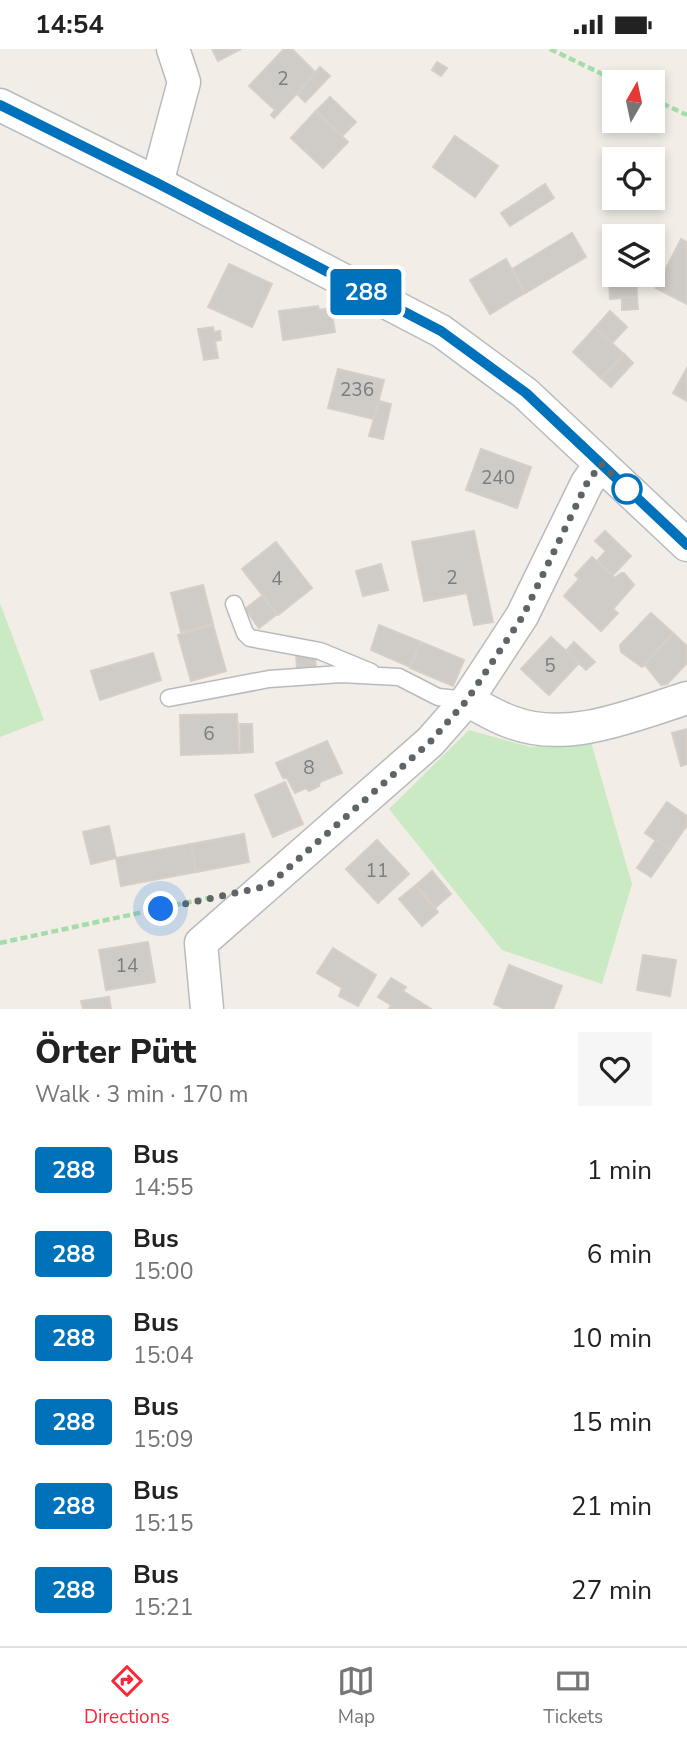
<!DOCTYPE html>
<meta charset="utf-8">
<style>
:root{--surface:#fff;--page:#f6f6f6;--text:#222;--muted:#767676;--line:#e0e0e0;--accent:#f7283a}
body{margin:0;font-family:"Nunito Sans",sans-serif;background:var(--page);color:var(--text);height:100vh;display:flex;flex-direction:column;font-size:26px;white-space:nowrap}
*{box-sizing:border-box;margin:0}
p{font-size:23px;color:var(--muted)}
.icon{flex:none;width:38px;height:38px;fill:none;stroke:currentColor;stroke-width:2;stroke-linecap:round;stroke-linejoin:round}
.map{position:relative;height:960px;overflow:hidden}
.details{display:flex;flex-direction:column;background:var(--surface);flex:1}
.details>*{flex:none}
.badge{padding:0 14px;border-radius:5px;font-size:24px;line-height:46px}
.needle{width:46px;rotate:9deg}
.buttons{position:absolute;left:602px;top:21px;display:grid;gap:14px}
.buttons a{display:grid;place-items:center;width:63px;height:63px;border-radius:0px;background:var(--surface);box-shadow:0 4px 10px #0003;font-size:35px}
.you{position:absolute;width:35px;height:35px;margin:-18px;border:5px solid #fff;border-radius:50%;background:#1a73e8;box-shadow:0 0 0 10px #1a73e833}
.map>.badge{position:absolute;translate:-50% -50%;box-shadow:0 0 0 4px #fff}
.round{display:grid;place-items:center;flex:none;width:74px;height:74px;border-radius:0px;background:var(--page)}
.head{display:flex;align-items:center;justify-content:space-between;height:119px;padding:0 35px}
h1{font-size:33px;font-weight:800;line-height:52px}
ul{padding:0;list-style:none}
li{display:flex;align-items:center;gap:21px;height:84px;padding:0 35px}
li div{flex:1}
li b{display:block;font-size:26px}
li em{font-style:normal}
li .badge{min-width:77px;font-weight:700;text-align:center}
.status{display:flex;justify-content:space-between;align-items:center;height:49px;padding:0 35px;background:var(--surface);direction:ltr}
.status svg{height:19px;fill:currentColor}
.tab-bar{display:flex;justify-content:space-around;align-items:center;height:98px;border-top:2px solid var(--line);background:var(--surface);font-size:19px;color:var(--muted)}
.tab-bar a{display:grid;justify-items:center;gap:4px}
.tab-bar .active{color:var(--accent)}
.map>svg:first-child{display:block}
</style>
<div class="status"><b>14:54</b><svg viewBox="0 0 49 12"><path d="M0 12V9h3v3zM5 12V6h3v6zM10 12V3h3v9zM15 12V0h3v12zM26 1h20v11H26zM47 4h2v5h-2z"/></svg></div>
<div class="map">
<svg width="687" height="960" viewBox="0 0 687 960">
<rect width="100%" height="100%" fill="#f2eee7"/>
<!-- green -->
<g fill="#c9eac2">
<polygon points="0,554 44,671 0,688"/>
<polygon points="469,681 530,698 590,690 632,835 602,935 502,901 389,760"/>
</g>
<!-- building -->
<g fill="#cfcbc6" stroke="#d7cec5" stroke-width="2">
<polygon points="212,0 241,0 218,12"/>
<polygon points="284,0 292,0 316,24 274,69 271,66 275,61 249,37"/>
<polygon points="437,13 447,19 441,27 432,21"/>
<polygon points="320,18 330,27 305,53 297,45"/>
<polygon points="330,48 356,73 342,87 316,62"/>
<polygon points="316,62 348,93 323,119 291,89"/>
<polygon points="455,87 498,117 475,148 433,118"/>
<polygon points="545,135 554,149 510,177 501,164"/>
<polygon points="572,184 586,208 525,244 512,220"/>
<polygon points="681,190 687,193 687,255 656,239"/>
<polygon points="614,205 614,226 636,226 637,248 610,250 608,206"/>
<polygon points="506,210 525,244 490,265 470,231"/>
<polygon points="229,215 272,235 252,278 208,258"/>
<polygon points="637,248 638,260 622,261 622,249"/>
<polygon points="318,257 319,261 331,259 335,283 283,291 279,262"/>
<polygon points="610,262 627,278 612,294 595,279"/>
<polygon points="213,278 214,283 220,282 221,291 215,292 218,309 204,311 198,280"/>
<polygon points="595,279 624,305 601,329 573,303"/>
<polygon points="624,305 633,314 611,338 601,329"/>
<polygon points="687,319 687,352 673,344"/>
<polygon points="338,320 384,331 374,370 328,359"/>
<polygon points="379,352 391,355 383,390 369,387"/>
<polygon points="481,400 531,418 517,459 466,441"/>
<polygon points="474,482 493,573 474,576 467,544 424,552 412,493"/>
<polygon points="605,482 631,507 613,526 597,512 606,502 595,492"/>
<polygon points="276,493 312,539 278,566 242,520"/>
<polygon points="592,508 615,529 621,524 624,524 634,536 613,560 618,564 601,582 564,547 579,530 575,526"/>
<polygon points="381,515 388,541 363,547 356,522"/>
<polygon points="203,536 213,575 181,583 171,544"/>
<polygon points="262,547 277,565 259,579 245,560"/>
<polygon points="651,564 673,584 642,618 621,603 620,596"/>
<polygon points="213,576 226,622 191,632 178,586"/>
<polygon points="379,576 421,593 410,618 371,601"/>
<polygon points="673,584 687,597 687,614 667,635 661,636 645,616 642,618"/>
<polygon points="551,588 579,614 549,646 521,620"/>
<polygon points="421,593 464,611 453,637 410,619"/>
<polygon points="574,593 595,613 586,621 566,602"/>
<polygon points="296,603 315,603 316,620 297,621"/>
<polygon points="153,604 161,631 100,651 91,622"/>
<polygon points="237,665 239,704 181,706 180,666"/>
<polygon points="240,675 252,675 253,703 241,704"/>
<polygon points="687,680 687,715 681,717 672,684"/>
<polygon points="327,692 342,724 320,733 319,737 309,742 306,739 295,744 287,729 283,729 276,714"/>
<polygon points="285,733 303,775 273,788 255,746"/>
<polygon points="667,753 687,767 687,776 670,801 645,784"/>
<polygon points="109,777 116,809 91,815 83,783"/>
<polygon points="244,785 249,813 196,823 191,795"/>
<polygon points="377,791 409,825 378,854 346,820"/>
<polygon points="656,791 670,801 651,828 637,819"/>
<polygon points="191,795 196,823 121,837 116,809"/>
<polygon points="432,822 451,845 436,858 416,836"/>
<polygon points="415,837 438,863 422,877 399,850"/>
<polygon points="148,893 155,933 106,941 99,901"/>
<polygon points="333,899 376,926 358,957 339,947 342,939 317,924"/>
<polygon points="643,906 676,911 670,947 637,941"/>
<polygon points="509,916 562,937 553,960 505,960 494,955"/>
<polygon points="391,929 406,938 403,942 431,960 389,960 391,956 378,948"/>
<polygon points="109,948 111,960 83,960 81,952"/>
</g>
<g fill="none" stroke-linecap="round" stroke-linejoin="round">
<defs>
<g id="service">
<polyline points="234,555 245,584 250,589 320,602 371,623"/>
<polyline points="169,649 269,630 341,625 399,628 438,648 467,651"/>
</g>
<g id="minor">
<polyline points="0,56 157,134 441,282 525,344 687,496"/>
<polyline points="157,134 184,33 173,0"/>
<path d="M467 651C482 659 496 668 511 673 567 695 633 666 687 649"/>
<polyline points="207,960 201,894 430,693 467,651 522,567 587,434 601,415"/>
</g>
</defs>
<!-- service casing -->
<use href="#service" stroke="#b7bbbe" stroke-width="19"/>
<!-- minor casing -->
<use href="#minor" stroke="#b7bbbe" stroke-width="35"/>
<!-- path -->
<g stroke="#a4ddaa" stroke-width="4.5" stroke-dasharray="7 3.5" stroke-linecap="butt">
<polyline points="550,0 619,33"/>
<polyline points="653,50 687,66"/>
<polyline points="0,894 208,849"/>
</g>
<!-- service -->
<use href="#service" stroke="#fff" stroke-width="16"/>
<!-- minor -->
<use href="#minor" stroke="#fff" stroke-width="32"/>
</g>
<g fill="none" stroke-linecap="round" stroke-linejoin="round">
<defs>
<polyline id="line" points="0,56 157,134 441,282 526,344 687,496"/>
</defs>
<!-- line casing -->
<use href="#line" stroke="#fff" stroke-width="16"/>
<!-- line -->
<use href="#line" stroke="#0072bc" stroke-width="10"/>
<!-- walk -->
<polyline stroke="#5e6568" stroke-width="7" stroke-dasharray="0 12.6" points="161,860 268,837 430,693 467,651 523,567 587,434 601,415 629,442 627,440"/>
</g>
<!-- markers -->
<circle fill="#fff" stroke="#0072bc" stroke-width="3.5" cx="627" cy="440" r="14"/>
<g text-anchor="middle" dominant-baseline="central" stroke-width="5" stroke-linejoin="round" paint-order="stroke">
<!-- number labels -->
<g font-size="19" fill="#7a7e80">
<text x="283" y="30">2</text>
<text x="357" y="341">236</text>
<text x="498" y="429">240</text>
<text x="452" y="529">2</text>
<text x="277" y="530">4</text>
<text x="550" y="617">5</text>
<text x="209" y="685">6</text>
<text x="309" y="719">8</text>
<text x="377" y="822">11</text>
<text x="127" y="917">14</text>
</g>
</g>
</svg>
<div class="buttons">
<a><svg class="needle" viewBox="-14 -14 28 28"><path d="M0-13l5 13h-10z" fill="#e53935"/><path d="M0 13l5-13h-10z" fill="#767676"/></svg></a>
<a><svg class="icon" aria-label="locate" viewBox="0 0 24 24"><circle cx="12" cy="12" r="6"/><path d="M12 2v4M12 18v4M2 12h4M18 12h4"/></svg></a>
<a><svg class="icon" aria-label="layers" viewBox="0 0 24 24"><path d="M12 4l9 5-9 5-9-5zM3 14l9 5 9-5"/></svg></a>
</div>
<div class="you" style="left:161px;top:860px"></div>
<b class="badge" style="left:366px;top:243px;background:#0072bc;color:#fff">288</b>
</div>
<section class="details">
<div class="head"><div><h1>Örter Pütt</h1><p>Walk · 3 min · 170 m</p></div><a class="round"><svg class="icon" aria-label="heart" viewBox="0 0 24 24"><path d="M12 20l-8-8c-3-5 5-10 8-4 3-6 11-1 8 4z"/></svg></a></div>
<ul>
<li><span class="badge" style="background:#0072bc;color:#fff">288</span><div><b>Bus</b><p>14:55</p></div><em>1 min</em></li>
<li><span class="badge" style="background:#0072bc;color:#fff">288</span><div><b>Bus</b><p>15:00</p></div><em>6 min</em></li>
<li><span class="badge" style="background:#0072bc;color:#fff">288</span><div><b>Bus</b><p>15:04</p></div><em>10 min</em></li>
<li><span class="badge" style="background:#0072bc;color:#fff">288</span><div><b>Bus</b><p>15:09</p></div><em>15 min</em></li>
<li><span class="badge" style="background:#0072bc;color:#fff">288</span><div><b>Bus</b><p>15:15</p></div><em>21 min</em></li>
<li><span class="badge" style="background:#0072bc;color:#fff">288</span><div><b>Bus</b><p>15:21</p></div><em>27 min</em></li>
</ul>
</section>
<nav class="tab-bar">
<a class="active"><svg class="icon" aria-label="directions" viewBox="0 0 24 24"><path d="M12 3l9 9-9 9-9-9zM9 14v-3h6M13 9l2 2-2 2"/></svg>Directions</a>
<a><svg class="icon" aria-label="map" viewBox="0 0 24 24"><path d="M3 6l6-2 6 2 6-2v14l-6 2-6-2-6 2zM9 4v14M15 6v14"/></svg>Map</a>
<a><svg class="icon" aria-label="tickets" viewBox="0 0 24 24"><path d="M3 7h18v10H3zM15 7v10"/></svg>Tickets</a>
</nav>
